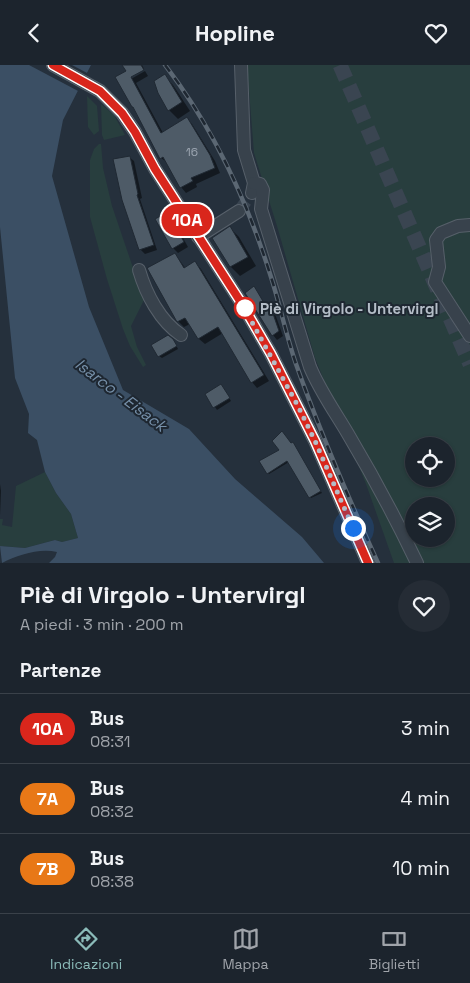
<!DOCTYPE html>
<html lang="it">
<meta charset="utf-8">
<style>
:root{--surface:#1c242d;--page:#252c35;--text:#f1f3f6;--muted:#a0a4aa;--line:#3a4149;--accent:#8bbbb9}
body{margin:0;font-family:"Space Grotesk",sans-serif;background:var(--page);color:var(--text);height:100vh;display:flex;flex-direction:column;font-size:19px;white-space:nowrap}
*{box-sizing:border-box;margin:0}
p{font-size:16px;color:var(--muted)}
.icon{flex:none;width:28px;height:28px;fill:none;stroke:currentColor;stroke-width:2;stroke-linecap:round;stroke-linejoin:round}
.map{position:relative;height:498px;overflow:hidden}
.sheet{display:flex;flex-direction:column;background:var(--surface);flex:1}
.sheet>*{flex:none}
.badge{padding:0 10px;border-radius:16px;font-size:18px;line-height:32px}
.fabs{position:absolute;left:405px;top:372px;display:grid;gap:10px}
.fabs a{display:grid;place-items:center;width:50px;height:50px;border-radius:50%;background:var(--surface);box-shadow:0 1px 4px #0004,0 0 0 1px var(--line);font-size:25px}
.you{position:absolute;width:25px;height:25px;margin:-12px;border:4px solid #fff;border-radius:50%;background:#1a73e8;box-shadow:0 0 0 8px #1a73e833}
.map>.badge{position:absolute;translate:-50% -50%;box-shadow:0 0 0 2px #fff}
h2{padding:0 20px;font-size:19px;line-height:45px}
.round{display:grid;place-items:center;flex:none;width:52px;height:52px;border-radius:26px;background:var(--page)}
.headline{display:flex;align-items:center;justify-content:space-between;height:85px;padding:0 20px}
h1{font-size:24px;font-weight:700;line-height:38px}
ul{padding:0;list-style:none}
li{display:flex;align-items:center;gap:15px;height:70px;padding:0 20px;border-top:1px solid var(--line)}
li div{flex:1}
li b{display:block;font-size:19px}
li em{font-style:normal}
li .badge{min-width:55px;font-weight:700;text-align:center}
header{display:flex;justify-content:space-between;align-items:center;height:65px;padding:0 20px;background:var(--surface);font-size:22px;font-weight:700}
.tab-bar{display:flex;justify-content:space-around;align-items:center;height:70px;border-top:1px solid var(--line);background:var(--surface);font-size:14px;color:var(--muted)}
.tab-bar a{display:grid;justify-items:center;gap:2px}
.tab-bar .on{color:var(--accent)}
.map>svg:first-child{display:block}
</style>
<header><svg class="icon" aria-label="back" viewBox="0 0 24 24"><path d="M15 5l-7 7 7 7"/></svg>Hopline<svg class="icon" aria-label="heart" viewBox="0 0 24 24"><path d="M12 20l-8-8c-3-5 5-10 8-4 3-6 11-1 8 4z"/></svg></header>
<div class="map">
<svg width="470" height="498" viewBox="0 0 470 498">
<rect width="100%" height="100%" fill="#25303c"/>
<!-- green -->
<g fill="#283e3e" fill-rule="evenodd">
<path d="M247 0H470V498H394L366 419 315 293 277 161 254 88ZM414 381H446V414H414ZM414 441H446V474H414Z"/>
<polygon points="87,31 97,41 99,66 94,70 88,62"/>
<polygon points="101,39 114,50 125,70 104,75 102,70"/>
<polygon points="99,79 101,79 103,103 112,141 144,235 131,261 137,282 146,300 143,302 130,281 123,264 107,214 90,152 90,95 94,84"/>
<polygon points="45,407 56,428 71,449 78,473 62,477 55,475 25,483 0,481 0,454 3,454 2,460 12,462 16,421"/>
</g>
<!-- water -->
<path fill="#3b4f64" d="M0 0H91L63 55 52 111 89 242 123 325 189 364 235 414 302 472 324 498H49L55 492 57 487C39 483 18 490 2 498L0 481 25 483 55 475 62 477 78 473 71 449 56 428 45 407 37 375 28 368 29 349 15 313 0 162Z"/>
<!-- pier -->
<polygon fill="#25303c" points="29,0 72,0 89,9 80,27"/>
<!-- shadow -->
<g fill="#0007">
<polygon points="124,0 142,0 144,4 131,11 131,14 145,6 148,11 136,18 163,68 187,54 192,59 215,96 220,108 196,119 197,122 186,128 181,122 168,98 161,93"/>
<polygon points="164,11 173,20 190,46 178,54 169,45"/>
<polygon points="129,92 134,96 142,133 140,134 157,185 145,189 140,184"/>
<polygon points="167,148 172,153 188,182 178,188 173,183 157,154"/>
<polygon points="230,163 239,172 256,201 240,211 231,202 214,173"/>
<polygon points="175,189 186,204 195,198 201,204 269,316 257,323 252,317 223,268 205,279 199,274 190,259 184,262 178,256"/>
<polygon points="254,223 268,244 270,242 274,246 283,271 277,275 273,270"/>
<polygon points="175,278 178,284 162,293 159,291"/>
<polygon points="224,324 231,336 217,345 207,330"/>
<polygon points="291,380 294,380 322,428 311,433 289,397 269,409 268,408"/>
<polygon points="0,419 1,426 0,451"/>
</g>
<!-- building -->
<g fill="#4e5b67" stroke="#202933">
<polygon points="122,0 141,0 144,5 131,12 161,68 187,52 210,90 215,103 191,113 193,116 180,123 163,92 160,94 133,42 132,42 115,12 126,6"/>
<polygon points="165,9 182,37 168,46 158,28 154,16"/>
<polygon points="130,91 138,129 137,130 154,180 139,185 122,135 113,94"/>
<polygon points="168,147 184,177 172,184 155,154"/>
<polygon points="230,161 248,192 230,202 212,173"/>
<polygon points="175,188 184,203 195,196 264,310 251,318 218,262 198,274 185,253 177,257 147,203"/>
<polygon points="254,221 267,243 270,240 279,266 272,271 245,228"/>
<polygon points="168,270 173,274 177,281 158,292 151,280"/>
<polygon points="221,319 230,333 213,343 205,329"/>
<polygon points="282,366 291,378 293,377 321,426 309,433 287,396 267,409 259,396 279,385 272,376"/>
</g>
<g fill="none" stroke-linecap="round" stroke-linejoin="round">
<!-- minor-tunnel -->
<polyline stroke="#3a4551" stroke-width="12" stroke-dasharray="12 6" stroke-linecap="butt" points="239,146 252,128"/>
<!-- major-tunnel -->
<polyline stroke="#3a4551" stroke-width="15" stroke-dasharray="15 8" stroke-linecap="butt" points="340,0 470,299"/>
<defs>
<g id="minor">
<polyline points="53,0 100,26 122,48 135,67 155,104 242,239 271,289 315,376 368,498"/>
<polyline points="241,0 244,85 254,118 252,128"/>
<path d="M254 118 260 119 263 125 261 144 310 302C320 326 335 347 348 369 373 411 396 454 417 498"/>
<polyline points="470,160 458,161 441,168 436,175 439,202 435,217 470,271"/>
<polyline points="198,172 239,146"/>
<path d="M139 205C146 229 160 256 181 270"/>
</g>
</defs>
<!-- minor casing -->
<use href="#minor" stroke="#57606a" stroke-width="14"/>
<!-- minor -->
<use href="#minor" stroke="#38424c" stroke-width="12"/>
<defs>
<path id="rail" d="M165 0C214 64 247 135 271 212 280 240 286 270 296 299 320 367 348 432 378 498"/>
</defs>
<!-- rail casing -->
<use href="#rail" stroke="#5b6773" stroke-width="4.5"/>
<!-- rail -->
<use href="#rail" stroke="#1e2731" stroke-width="2.5" stroke-dasharray="8" stroke-linecap="butt"/>
</g>
<g fill="none" stroke-linecap="round" stroke-linejoin="round">
<defs>
<polyline id="line" points="53,0 100,26 122,48 135,67 155,104 242,239 271,289 315,376 368,498"/>
</defs>
<!-- line casing -->
<use href="#line" stroke="#fff" stroke-width="11"/>
<!-- line -->
<use href="#line" stroke="#d9261c" stroke-width="8"/>
<!-- walk -->
<polyline stroke="#b4bdc7" stroke-width="5" stroke-dasharray="0 9" points="245,243 242,239 298,341 315,376 353,463"/>
</g>
<!-- markers -->
<circle fill="#fff" stroke="#d9261c" stroke-width="2.5" cx="245" cy="243" r="10"/>
<g text-anchor="middle" dominant-baseline="central" stroke-width="4" stroke-linejoin="round" paint-order="stroke">
<!-- number labels -->
<g font-size="12" fill="#9aa4af">
<text x="192" y="87">16</text>
</g>
<!-- stop labels -->
<g font-size="15" font-weight="bold" fill="#b4bdc7" stroke="#1e2731" text-anchor="start">
<text x="260" y="243">Piè di Virgolo - Untervirgl</text>
</g>
<!-- water labels -->
<g font-size="16" font-style="italic" fill="#7690a9" stroke="#1e2731">
<text transform="translate(121 330) rotate(37)">Isarco - Eisack</text>
</g>
</g>
</svg>
<div class="fabs">
<a><svg class="icon" aria-label="locate" viewBox="0 0 24 24"><circle cx="12" cy="12" r="6"/><path d="M12 2v4M12 18v4M2 12h4M18 12h4"/></svg></a>
<a><svg class="icon" aria-label="layers" viewBox="0 0 24 24"><path d="M12 4l9 5-9 5-9-5zM3 14l9 5 9-5"/></svg></a>
</div>
<div class="you" style="left:353px;top:463px"></div>
<b class="badge" style="left:187px;top:155px;background:#d9261c;color:#fff">10A</b>
</div>
<section class="sheet">
<div class="headline"><div><h1>Piè di Virgolo - Untervirgl</h1><p>A piedi · 3 min · 200 m</p></div><a class="round"><svg class="icon" aria-label="heart" viewBox="0 0 24 24"><path d="M12 20l-8-8c-3-5 5-10 8-4 3-6 11-1 8 4z"/></svg></a></div>
<h2>Partenze</h2>
<ul>
<li><span class="badge" style="background:#d9261c;color:#fff">10A</span><div><b>Bus</b><p>08:31</p></div><em>3 min</em></li>
<li><span class="badge" style="background:#e87817;color:#fff">7A</span><div><b>Bus</b><p>08:32</p></div><em>4 min</em></li>
<li><span class="badge" style="background:#e87817;color:#fff">7B</span><div><b>Bus</b><p>08:38</p></div><em>10 min</em></li>
</ul>
</section>
<nav class="tab-bar">
<a class="on"><svg class="icon" aria-label="directions" viewBox="0 0 24 24"><path d="M12 3l9 9-9 9-9-9zM9 14v-3h6M13 9l2 2-2 2"/></svg>Indicazioni</a>
<a><svg class="icon" aria-label="map" viewBox="0 0 24 24"><path d="M3 6l6-2 6 2 6-2v14l-6 2-6-2-6 2zM9 4v14M15 6v14"/></svg>Mappa</a>
<a><svg class="icon" aria-label="tickets" viewBox="0 0 24 24"><path d="M3 7h18v10H3zM15 7v10"/></svg>Biglietti</a>
</nav>
